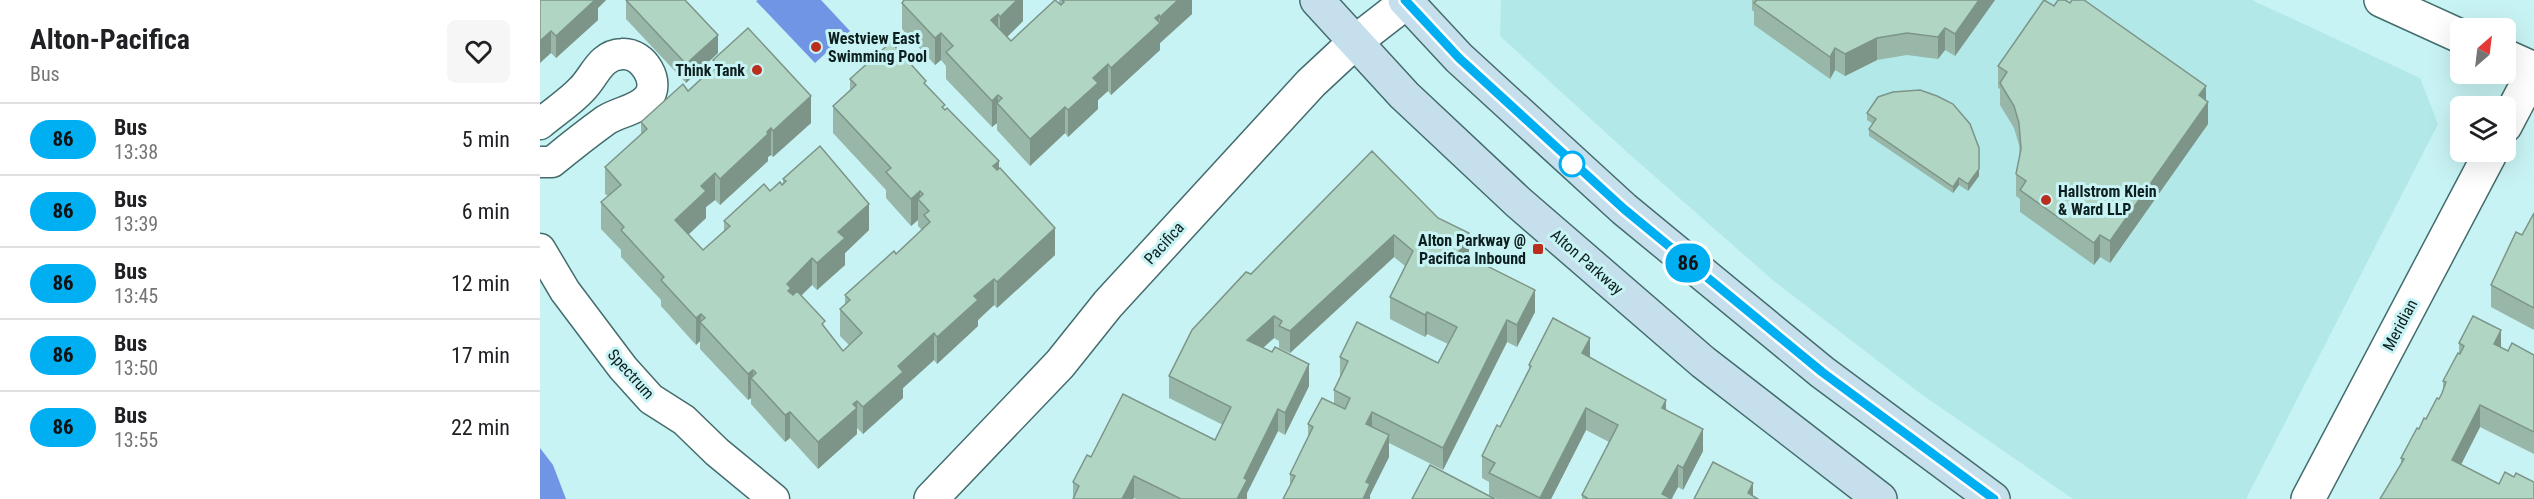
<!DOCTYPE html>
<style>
:root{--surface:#fff;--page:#f6f6f6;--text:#202124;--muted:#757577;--line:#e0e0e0}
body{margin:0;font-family:"Roboto Condensed",sans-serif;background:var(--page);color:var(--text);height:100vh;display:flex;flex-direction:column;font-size:22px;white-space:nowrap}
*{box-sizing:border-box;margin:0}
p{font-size:20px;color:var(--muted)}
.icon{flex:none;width:33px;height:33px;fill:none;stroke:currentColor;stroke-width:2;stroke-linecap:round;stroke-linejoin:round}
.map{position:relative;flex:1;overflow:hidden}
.panel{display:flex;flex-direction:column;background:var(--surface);width:540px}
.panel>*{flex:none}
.badge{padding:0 12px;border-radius:20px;font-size:21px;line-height:39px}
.needle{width:39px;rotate:28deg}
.buttons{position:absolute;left:1910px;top:18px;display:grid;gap:12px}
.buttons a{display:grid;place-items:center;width:66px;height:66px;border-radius:9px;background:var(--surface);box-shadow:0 6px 24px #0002;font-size:30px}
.map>.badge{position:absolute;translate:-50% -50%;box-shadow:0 0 0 3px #fff}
.round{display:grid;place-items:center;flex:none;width:63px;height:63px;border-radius:9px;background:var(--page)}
.headline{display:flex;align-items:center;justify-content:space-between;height:102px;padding:0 30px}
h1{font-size:28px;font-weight:700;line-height:45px}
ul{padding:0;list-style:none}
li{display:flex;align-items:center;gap:18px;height:72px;padding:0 30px;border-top:2px solid var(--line)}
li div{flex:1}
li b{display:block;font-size:22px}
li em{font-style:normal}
li .badge{min-width:66px;font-weight:700;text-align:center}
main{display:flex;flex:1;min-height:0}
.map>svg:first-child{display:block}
</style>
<main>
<section class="panel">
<div class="headline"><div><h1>Alton-Pacifica</h1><p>Bus</p></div><a class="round"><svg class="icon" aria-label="heart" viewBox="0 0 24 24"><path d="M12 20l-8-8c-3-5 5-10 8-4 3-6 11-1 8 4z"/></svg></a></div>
<ul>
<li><span class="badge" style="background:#00aff2;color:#111">86</span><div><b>Bus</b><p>13:38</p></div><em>5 min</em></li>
<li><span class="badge" style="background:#00aff2;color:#111">86</span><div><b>Bus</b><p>13:39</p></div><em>6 min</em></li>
<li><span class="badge" style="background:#00aff2;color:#111">86</span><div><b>Bus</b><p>13:45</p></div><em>12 min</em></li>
<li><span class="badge" style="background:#00aff2;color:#111">86</span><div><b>Bus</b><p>13:50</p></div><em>17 min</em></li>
<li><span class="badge" style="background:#00aff2;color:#111">86</span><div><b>Bus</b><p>13:55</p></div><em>22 min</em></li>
</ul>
</section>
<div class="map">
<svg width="1994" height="499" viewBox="0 0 1994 499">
<rect width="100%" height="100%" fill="#c8f3f4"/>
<!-- built -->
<polygon fill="#b3e8e9" points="961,0 1712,0 1880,78 1898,124 1706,499 1533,499 1381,394 1235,282 1088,153 960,36"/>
<!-- water -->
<g fill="#7195e5">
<polygon points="218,0 281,0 310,31 275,63 216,1"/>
<polygon points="0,448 13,465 26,499 0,499"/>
</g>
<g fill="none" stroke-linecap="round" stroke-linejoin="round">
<defs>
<g id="minor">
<path d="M0 124C14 112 30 102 42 89 55 76 60 55 82 54 103 52 122 83 107 99 97 110 79 112 66 120 48 133 29 148 12 162H0"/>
<polyline points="0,249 25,291 83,368 111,399 144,420 177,452 234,499"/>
</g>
<g id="tertiary">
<polyline points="1841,0 1920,36"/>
<polyline points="1965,56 1994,69"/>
<polyline points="1965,126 1994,71"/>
<polyline points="391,499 520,364 568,304 771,83 815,42 869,0"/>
<polyline points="1768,499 1951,152"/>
</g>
<g id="secondary">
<polyline points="777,0 864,95 978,202 1163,362 1340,499"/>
<polyline points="865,0 919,58 1084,209 1282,372 1453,499"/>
</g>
</defs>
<!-- minor casing -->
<use href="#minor" stroke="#446c6d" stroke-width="33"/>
<!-- tertiary casing -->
<use href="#tertiary" stroke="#446c6d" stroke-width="36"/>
<!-- secondary casing -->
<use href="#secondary" stroke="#446c6d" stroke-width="36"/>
<!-- minor -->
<use href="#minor" stroke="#fff" stroke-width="30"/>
<!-- tertiary -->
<use href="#tertiary" stroke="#fff" stroke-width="33"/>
<!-- secondary -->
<use href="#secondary" stroke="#c5e0ec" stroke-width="33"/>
</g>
<!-- wall -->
<g fill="#98b7a8">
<polygon points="0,0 66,0 58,8 58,20 16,58 11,53"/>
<polygon points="86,0 178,53 146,83 86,19"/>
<polygon points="483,0 483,21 467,37 471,41 519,3 519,0 652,0 652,14 620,43 620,50 571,95 568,91 558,100 558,109 528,137 525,133 490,166 457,130 457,123 452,127 406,79 406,66 401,60 395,65 362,29 362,3"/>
<polygon points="1212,0 1455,0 1415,56 1405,50 1398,59 1367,55 1337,60 1305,76 1295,70 1290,79 1214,25 1214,12 1212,10"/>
<polygon points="173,60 271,123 233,157 231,155 228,157 228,161 180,205 175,200 166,207 166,218 148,235 163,250 184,231 184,221 242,185 243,183 243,179 329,230 305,253 305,265 277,290 272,285 261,295 303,351 309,345 300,336 300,309 305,305 305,295 356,254 382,230 378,226 378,220 371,226 346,198 346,190 293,133 293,106 310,90 310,79 386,85 405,110 459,168 515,255 457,308 454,305 438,320 438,326 397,364 394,360 363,388 363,398 323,434 317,428 317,434 278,469 250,438 245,442 211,404 211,398 208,400 160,349 160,341 156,345 121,306 121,300 81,257 81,250 61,229 61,202 68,196 65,194 65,167 101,134 101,122 148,91 173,68"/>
<polygon points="1458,66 1666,101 1668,124 1570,263 1560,257 1554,265 1480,212 1480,199 1476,196 1476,174 1480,156 1479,145 1474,128 1460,105 1460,89 1458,88"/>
<polygon points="1327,113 1439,176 1428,191 1419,185 1413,193 1329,136 1329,129 1333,124 1327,120"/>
<polygon points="832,151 929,255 928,256 995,312 977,347 967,342 903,470 849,443 849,457 830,495 830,499 750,486 750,474 768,437 768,424 794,404 794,390 800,378 800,357 898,363 908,344 887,334 885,337 850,319 850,297 865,266 854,257 750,353 739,348 739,341 734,338 723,348 769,386 745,435 738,431 707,493 707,499 596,499 594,498 533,499 533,482 551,457 675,440 683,425 629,398 629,376 711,274"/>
<polygon points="1994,213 1994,330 1951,307 1951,285 1982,235"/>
<polygon points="1919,343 1961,348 1968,351 1994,355 1994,454 1940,427 1921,465 1959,484 1994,499 1861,463 1861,458 1879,429 1899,399 1903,391 1903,381 1919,353"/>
<polygon points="1050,357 1126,410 1163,451 1143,490 1138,487 1132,499 1042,499 1042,495 1069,442 1046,430 1011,499 957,499 949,495 949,482 942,478 942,456 960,427 989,372 989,365"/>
</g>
<!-- shaded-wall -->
<g fill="#7c9588">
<polygon points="52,0 66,0 58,8 58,20 16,58 16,36"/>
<polygon points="477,0 483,0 483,21 460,44 460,17"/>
<polygon points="638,0 652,0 652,14 620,43 620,17"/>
<polygon points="1439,0 1455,0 1415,56 1415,34"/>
<polygon points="458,14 458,41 451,20"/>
<polygon points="619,15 619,24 620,23 620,50 571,95 571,68"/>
<polygon points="1405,28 1405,50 1398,59 1398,37"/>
<polygon points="11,31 11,53 0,63 0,41"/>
<polygon points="401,33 401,60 395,65 395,38"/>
<polygon points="178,35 178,53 146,83 146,64"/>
<polygon points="1337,38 1337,60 1305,76 1305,54"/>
<polygon points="1295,48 1295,70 1290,79 1290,57"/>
<polygon points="568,64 568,91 558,100 558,109 528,137 528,110 553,78"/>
<polygon points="1666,86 1666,105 1668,102 1668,124 1570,263 1570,241 1659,95"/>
<polygon points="458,95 458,105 457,103 457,123 452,127 452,101"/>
<polygon points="271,96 271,123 233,157 233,131"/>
<polygon points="525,107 525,133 490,166 490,139"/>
<polygon points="231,128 231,155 228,157 228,161 180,205 180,179"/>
<polygon points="459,161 459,187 453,166"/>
<polygon points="1439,169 1439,176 1428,191 1428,184"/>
<polygon points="175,173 175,200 166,207 166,218 135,247 135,220 161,186"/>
<polygon points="1419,178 1419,185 1413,193 1413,187"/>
<polygon points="380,191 380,202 378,199 378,220 371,226 371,199"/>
<polygon points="329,204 329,230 305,253 305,265 277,290 277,263 298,232"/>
<polygon points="515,228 515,255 457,308 457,282"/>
<polygon points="929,233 929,255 919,274 919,252"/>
<polygon points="854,235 854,257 750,353 750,331"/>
<polygon points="1560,235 1560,257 1554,265 1554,243"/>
<polygon points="272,258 272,285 251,306 247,284"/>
<polygon points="454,279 454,305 438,320 438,326 397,364 397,337 434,296"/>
<polygon points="995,290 995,312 977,347 977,325"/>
<polygon points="887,312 887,334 885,337 885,315"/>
<polygon points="161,314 160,341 156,345 156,318"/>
<polygon points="734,316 734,338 707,362 707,340"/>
<polygon points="967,320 967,342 903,470 903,448"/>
<polygon points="1961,330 1961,352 1954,344"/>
<polygon points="394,333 394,360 363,388 363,398 323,434 323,407 358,366"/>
<polygon points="1050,338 1050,360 1042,353"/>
<polygon points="769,364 769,386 745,435 745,413"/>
<polygon points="213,370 213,380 211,378 211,398 208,400 208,374"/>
<polygon points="1126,400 1126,422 1122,408"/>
<polygon points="317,401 317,434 278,469 278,442"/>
<polygon points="1940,405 1940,427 1912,482 1912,460"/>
<polygon points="1046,408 1046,430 1011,499 1000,499"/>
<polygon points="738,409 738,431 707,493 707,499 697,499 704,478"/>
<polygon points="250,412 250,438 245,442 245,415"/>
<polygon points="832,412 832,434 826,424"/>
<polygon points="1163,429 1163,451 1143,490 1143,468"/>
<polygon points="849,435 849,457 830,495 830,499 823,499 826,482"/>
<polygon points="1138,465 1138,487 1131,499 1122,494"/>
<polygon points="594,476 594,498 593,499 582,499"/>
<polygon points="1213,483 1213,499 1208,493"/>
</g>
<!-- building -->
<g fill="#b1d5c3" stroke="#7c9588" stroke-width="1.5">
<polygon points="0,0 55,0 16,36 11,31 0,41"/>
<polygon points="86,0 145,0 178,35 146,64"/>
<polygon points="364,0 477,0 460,17 458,14 451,20 471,41 515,0 521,5 524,2 522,0 638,0 620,17 619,15 615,18 620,23 571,68 568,64 553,78 558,83 528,110 525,107 490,139 457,103 462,98 458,95 452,101 406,52 413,46 401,33 395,38 362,3"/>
<polygon points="1217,0 1439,0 1415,34 1405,28 1398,37 1367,33 1337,38 1305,54 1295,48 1290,57 1214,3"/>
<polygon points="1504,0 1514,6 1518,0 1525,0 1530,3 1532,0 1544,0 1666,86 1659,95 1668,102 1570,241 1560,235 1554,243 1480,190 1486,181 1476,174 1481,149 1479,123 1474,106 1460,83 1467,72 1458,66"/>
<polygon points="208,28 271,96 233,131 231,128 227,132 228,134 180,179 175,173 161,186 166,191 135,220 163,250 190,226 184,221 224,184 230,191 240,182 242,185 246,181 243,179 280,146 329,204 298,232 305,238 277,263 272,258 247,284 251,288 248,291 253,295 257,291 285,321 282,324 303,351 322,333 300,309 310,300 305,295 354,251 356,254 390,222 384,215 389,211 378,199 383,194 380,191 371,199 346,172 351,168 293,106 316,85 310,79 351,42 386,81 384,83 405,105 402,107 405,110 407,108 459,161 453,166 457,170 460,168 515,228 457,282 454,279 434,296 438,300 397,337 394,333 358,366 363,372 323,407 317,401 313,404 317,408 278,442 250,412 245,415 211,378 216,373 213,370 208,374 160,322 165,318 161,314 156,318 121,280 124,277 81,230 84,227 61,202 81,185 65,167 107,129 101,122 143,84 148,91 173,68 180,76 184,72 173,60"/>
<polygon points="1380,90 1397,96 1413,104 1430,124 1439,148 1439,169 1428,184 1419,178 1413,187 1329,129 1336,119 1327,113 1338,97 1353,92"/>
<polygon points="832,151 898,218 929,233 919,252 995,290 977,325 967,320 903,448 832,412 826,424 849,435 826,482 830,484 823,499 743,499 755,476 750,474 773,427 768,424 782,398 805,409 810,398 794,390 808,361 800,357 817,322 898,363 917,327 887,312 885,315 850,297 873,251 854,235 750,331 739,326 742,321 734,316 707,340 732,352 735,347 769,364 745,413 738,409 704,478 707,480 697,499 641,499 594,476 582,499 533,499 539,486 533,482 547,455 551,457 583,394 675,440 691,407 629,376 652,330 706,272 711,274"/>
<polygon points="1994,213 1994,308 1951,285 1976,232 1982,235"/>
<polygon points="1933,316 1961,330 1954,344 1968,351 1972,343 1994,355 1994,432 1940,405 1912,460 1959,484 1965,472 1974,477 1976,473 1994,482 1994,499 1840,499 1864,459 1861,458 1877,428 1879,429 1884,418 1886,419 1897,398 1899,399 1902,393 1906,382 1903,381 1918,353 1920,354 1924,346 1919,343"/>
<polygon points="1013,318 1050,338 1042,353 1126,400 1122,408 1163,429 1143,468 1138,465 1122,494 1132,499 1046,499 1047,498 1042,495 1078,425 1046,408 1000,498 949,473 955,463 942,456 957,425 960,427 991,366 989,365"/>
<polygon points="1173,462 1213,483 1208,493 1218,499 1154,499"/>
<polygon points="890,465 955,499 872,499"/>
</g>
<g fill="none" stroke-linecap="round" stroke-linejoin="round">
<defs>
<polyline id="line" points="865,0 919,58 1084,209 1282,372 1454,499"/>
</defs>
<!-- line casing -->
<use href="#line" stroke="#fff" stroke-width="14"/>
<!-- line -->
<use href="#line" stroke="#00aff2" stroke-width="9"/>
</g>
<!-- markers -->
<g fill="#bb2e1e" stroke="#c8f3f4" stroke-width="2">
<circle cx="276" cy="47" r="6"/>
<circle cx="217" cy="70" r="6"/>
<circle cx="1506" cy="200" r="6"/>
<rect x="992" y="243" width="12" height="12" rx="3"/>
</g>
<circle fill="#fff" stroke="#00aff2" stroke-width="3" cx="1032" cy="164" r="12"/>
<g text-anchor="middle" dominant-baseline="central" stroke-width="6" stroke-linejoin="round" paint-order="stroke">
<!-- poi labels -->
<g font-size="16" font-weight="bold" fill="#0d1e1e" stroke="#c8f3f4" text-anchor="start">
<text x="288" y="38">Westview East<tspan x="288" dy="18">Swimming Pool</tspan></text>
<text x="205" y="70" text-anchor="end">Think Tank</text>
<text x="1518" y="191">Hallstrom Klein<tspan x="1518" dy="18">&amp; Ward LLP</tspan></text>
<text x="986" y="240" text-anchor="end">Alton Parkway @<tspan x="986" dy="18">Pacifica Inbound</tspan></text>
</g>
<!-- street labels -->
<g font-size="16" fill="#0d1e1e" stroke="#c8f3f4">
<text transform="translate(624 243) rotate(-48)">Pacifica</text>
<text transform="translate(1047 262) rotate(41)">Alton Parkway</text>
<text transform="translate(1860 325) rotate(-62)">Meridian</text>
<text transform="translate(91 374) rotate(48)">Spectrum</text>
</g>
</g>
</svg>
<div class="buttons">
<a><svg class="needle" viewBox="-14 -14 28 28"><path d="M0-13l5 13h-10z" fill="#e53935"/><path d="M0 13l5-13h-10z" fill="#757577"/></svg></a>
<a><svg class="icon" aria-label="layers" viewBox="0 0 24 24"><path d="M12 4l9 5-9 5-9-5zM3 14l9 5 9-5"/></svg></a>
</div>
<b class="badge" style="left:1148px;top:263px;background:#00aff2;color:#111">86</b>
</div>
</main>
